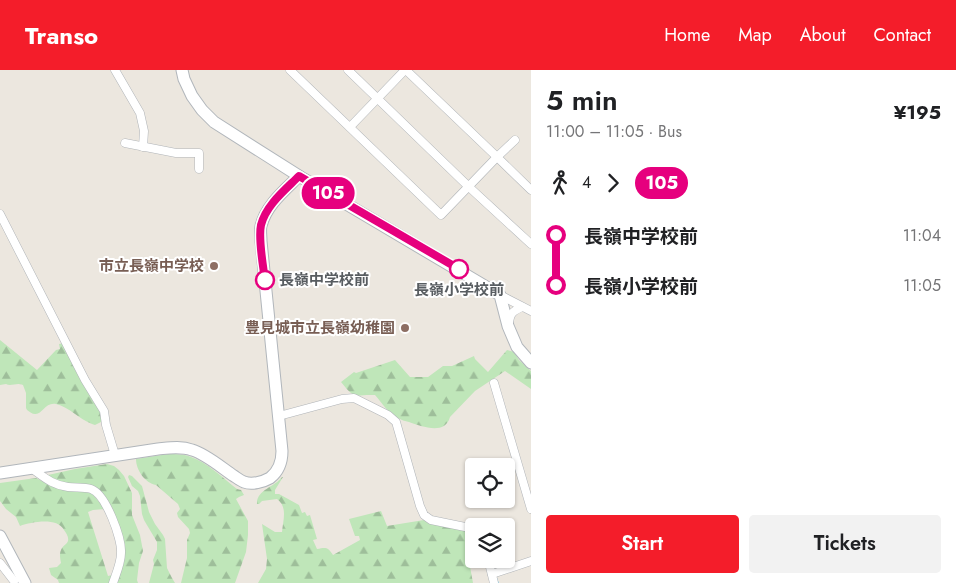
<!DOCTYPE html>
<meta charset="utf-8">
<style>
:root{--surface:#fff;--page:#f2f2f2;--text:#202124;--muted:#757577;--accent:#f41d2a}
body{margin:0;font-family:Jost,"Noto Sans JP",sans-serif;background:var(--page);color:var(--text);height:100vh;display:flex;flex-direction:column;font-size:19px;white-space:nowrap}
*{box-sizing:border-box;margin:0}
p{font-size:16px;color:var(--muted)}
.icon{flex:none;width:28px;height:28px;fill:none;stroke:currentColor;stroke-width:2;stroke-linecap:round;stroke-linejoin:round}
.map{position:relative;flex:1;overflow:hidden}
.drawer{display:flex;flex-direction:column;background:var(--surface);width:425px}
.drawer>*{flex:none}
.badge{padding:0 10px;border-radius:16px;font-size:18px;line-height:32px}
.buttons{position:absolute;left:465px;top:388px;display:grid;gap:10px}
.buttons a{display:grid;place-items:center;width:50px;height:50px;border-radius:5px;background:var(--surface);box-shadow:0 1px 4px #0004;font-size:25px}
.map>.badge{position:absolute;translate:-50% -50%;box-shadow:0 0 0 2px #fff}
.legs{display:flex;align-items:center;gap:8px;height:55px;padding:0 15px;font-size:16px}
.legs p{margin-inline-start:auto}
.headline{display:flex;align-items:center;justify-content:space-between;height:85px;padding:0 15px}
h1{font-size:28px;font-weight:600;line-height:38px}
.primary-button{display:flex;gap:10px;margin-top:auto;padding:10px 15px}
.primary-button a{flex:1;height:58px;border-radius:5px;background:var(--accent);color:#fff;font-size:20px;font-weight:600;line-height:58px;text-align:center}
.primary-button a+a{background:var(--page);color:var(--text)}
ul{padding:0 15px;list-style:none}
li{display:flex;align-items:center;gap:18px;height:50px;font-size:19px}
li i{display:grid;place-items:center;width:8px;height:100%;margin:0 6px;background:currentColor}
li i::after{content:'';width:12px;height:12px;margin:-6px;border:4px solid;border-radius:50%;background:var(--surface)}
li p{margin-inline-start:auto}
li:first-child i{background:linear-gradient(#0000 50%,currentColor 0)}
li:last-child i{background:linear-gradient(currentColor 50%,#0000 0)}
header{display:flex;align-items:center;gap:30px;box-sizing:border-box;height:70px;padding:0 25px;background:var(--accent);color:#fff}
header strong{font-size:24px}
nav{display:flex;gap:28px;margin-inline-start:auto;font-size:18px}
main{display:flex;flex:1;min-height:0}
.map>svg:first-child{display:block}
</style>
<header>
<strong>Transo</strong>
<nav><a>Home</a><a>Map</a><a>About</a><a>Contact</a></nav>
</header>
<main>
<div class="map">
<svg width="531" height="513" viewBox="0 0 531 513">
<defs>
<pattern id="forest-firs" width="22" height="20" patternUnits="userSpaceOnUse" patternTransform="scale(1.25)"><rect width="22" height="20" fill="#bfe6b9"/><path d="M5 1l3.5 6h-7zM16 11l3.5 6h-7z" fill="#9ebe9a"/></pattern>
</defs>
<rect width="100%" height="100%" fill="#ece7df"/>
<!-- forest -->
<g fill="url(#forest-firs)">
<path d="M0 270 37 300 56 280 60 279 59 274 64 273 101 341 103 351 95 355 92 354C79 349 69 337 56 334 45 332 42 345 35 344 32 344 30 342 27 340L26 338V323L23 315C17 312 11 317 6 314L0 315Z"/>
<path d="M507 280 514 282 519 290 531 301V319L505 301 475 321 450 347C445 366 421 356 409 352 405 351 401 350 398 348 388 343 382 333 375 325 354 324 356 331 341 312L354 302 356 303 395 290 410 307H428L443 296H452L474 286 475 289 488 302Z"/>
<path d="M168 384C176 384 184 384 191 387 207 392 224 409 237 419L241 420 244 425 239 427 236 429 248 451V465L246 482 235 513H181L187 488V470L190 463 189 459 178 447 177 443 180 439 178 434 156 415C145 413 136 400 136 389Z"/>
<path d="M107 394 114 396 119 400 124 406 132 423V445L140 465 143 481 139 493 137 510 138 513H117L125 483V477L123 476C118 458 111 419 89 415 91 424 99 431 105 439L93 440 88 442 108 506 112 505 109 513H59L58 510 51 505 49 498 57 497 61 493C60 487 59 483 62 478 64 475 67 474 68 471 69 467 66 463 64 460 57 447 32 452 20 456L16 447 6 439 0 431V413L36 408 46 413 48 405 75 399Z"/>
<polygon points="129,405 132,406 142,416 149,442 155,454 163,465 165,469 167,498 172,508 175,513 149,513 154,494 153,490 157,480 157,472 144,450 142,444 140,426 138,421 132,416 128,407"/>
<path d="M282 407H283L275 420V424H279L299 435 302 443 305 442 307 446 310 445 317 469 313 470 317 479C326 477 328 477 333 485L360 470 359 466H355L349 449 381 441 387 456 424 450 442 456 467 461 472 463 474 465V467L469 465 465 469 473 513H258L266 499 267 489 262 454 275 462H282C283 450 288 437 277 429L262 431 259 434H257C256 420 275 417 282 407Z"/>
</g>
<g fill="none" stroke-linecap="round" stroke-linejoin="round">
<!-- stream -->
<polyline stroke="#9ce2ff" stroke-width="2" points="496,508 498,513"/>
<defs>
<g id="street">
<polyline points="115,0 140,43 144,61 143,77"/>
<polyline points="290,0 441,145 497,87 406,0"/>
<polyline points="348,0 469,117 531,174"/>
<polyline points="350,57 405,0"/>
<polyline points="515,70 497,87 531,120"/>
<polyline points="125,73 176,83 199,83 199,99"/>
<polyline points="0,144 85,310 104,341 106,355 115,385"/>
<polyline points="500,225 531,241"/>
<path d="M509 253C510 243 513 241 522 237"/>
<polyline points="494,313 531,439"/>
<polyline points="279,346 342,329 354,328 388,345 396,352 420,436 424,445 431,450 470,458 474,460"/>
<path d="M31 398C44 407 52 415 68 417 75 418 84 417 91 419 106 424 122 469 121 483 121 493 116 504 113 513"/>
<polyline points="488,489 494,513"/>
<polyline points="0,493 14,511"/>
<polyline points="492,504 531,491"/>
</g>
<g id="secondary">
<polyline points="182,0 184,9 192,26 202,40 214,52 299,106 500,225 508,256 517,277 531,293"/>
<path d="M0 403 158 379C169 378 181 376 192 380 206 384 222 398 234 406 237 408 241 411 244 412 252 415 263 412 270 408 279 401 282 392 282 381L261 171C261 166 260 160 261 156 266 135 285 120 299 106"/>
<polyline points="0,466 25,513"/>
</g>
</defs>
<!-- street casing -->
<use href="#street" stroke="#b0b4b8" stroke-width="9"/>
<!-- secondary casing -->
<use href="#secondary" stroke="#b1b6bb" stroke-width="13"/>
<!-- street -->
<use href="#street" stroke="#fff" stroke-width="8"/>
<!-- secondary -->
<use href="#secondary" stroke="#fff" stroke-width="11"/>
</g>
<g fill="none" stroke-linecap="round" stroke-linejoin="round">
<defs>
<path id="line-1" d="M265 210C263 195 258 169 261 155 266 135 285 120 299 106L459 199"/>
</defs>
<!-- line-1 casing -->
<use href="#line-1" stroke="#fff" stroke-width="11"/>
<!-- line-1 -->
<use href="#line-1" stroke="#e6007e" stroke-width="8"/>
</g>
<!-- markers -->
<g fill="#8d6e63" stroke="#fff" stroke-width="2">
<circle cx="214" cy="196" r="5"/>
<circle cx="405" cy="258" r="5"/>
</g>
<g fill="#fff" stroke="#e6007e" stroke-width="2.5">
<circle cx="459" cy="199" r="9"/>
<circle cx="265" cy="210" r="9"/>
</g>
<g text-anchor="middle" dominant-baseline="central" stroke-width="4" stroke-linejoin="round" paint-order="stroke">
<!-- education labels -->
<g font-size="15" font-weight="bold" fill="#785e54" stroke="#fff" text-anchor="end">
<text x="204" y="196">市立長嶺中学校</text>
<text x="395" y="258">豊見城市立長嶺幼稚園</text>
</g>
<!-- stop labels -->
<g font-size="15" font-weight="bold" fill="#585d61" stroke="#fff" text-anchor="start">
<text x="279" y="210">長嶺中学校前</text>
<text x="459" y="220" text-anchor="middle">長嶺小学校前</text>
</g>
</g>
</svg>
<div class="buttons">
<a><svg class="icon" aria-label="locate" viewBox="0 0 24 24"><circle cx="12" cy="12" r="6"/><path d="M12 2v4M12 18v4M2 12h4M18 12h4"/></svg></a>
<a><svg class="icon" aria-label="layers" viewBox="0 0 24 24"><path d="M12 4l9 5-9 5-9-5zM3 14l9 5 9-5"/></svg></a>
</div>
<b class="badge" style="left:328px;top:123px;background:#e6007e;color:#fff">105</b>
</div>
<section class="drawer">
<div class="headline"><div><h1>5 min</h1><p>11:00 – 11:05 · Bus</p></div><b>¥195</b></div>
<div class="legs"><svg class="icon" aria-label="walk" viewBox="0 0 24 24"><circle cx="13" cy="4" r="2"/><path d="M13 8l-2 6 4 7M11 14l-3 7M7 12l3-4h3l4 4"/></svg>4<svg class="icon" aria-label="forward" viewBox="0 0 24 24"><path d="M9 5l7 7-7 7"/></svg><b class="badge" style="background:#e6007e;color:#fff">105</b></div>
<ul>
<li><i style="color:#e6007e"></i><b>長嶺中学校前</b><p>11:04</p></li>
<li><i style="color:#e6007e"></i><b>長嶺小学校前</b><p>11:05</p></li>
</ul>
<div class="primary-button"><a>Start</a><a>Tickets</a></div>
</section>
</main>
